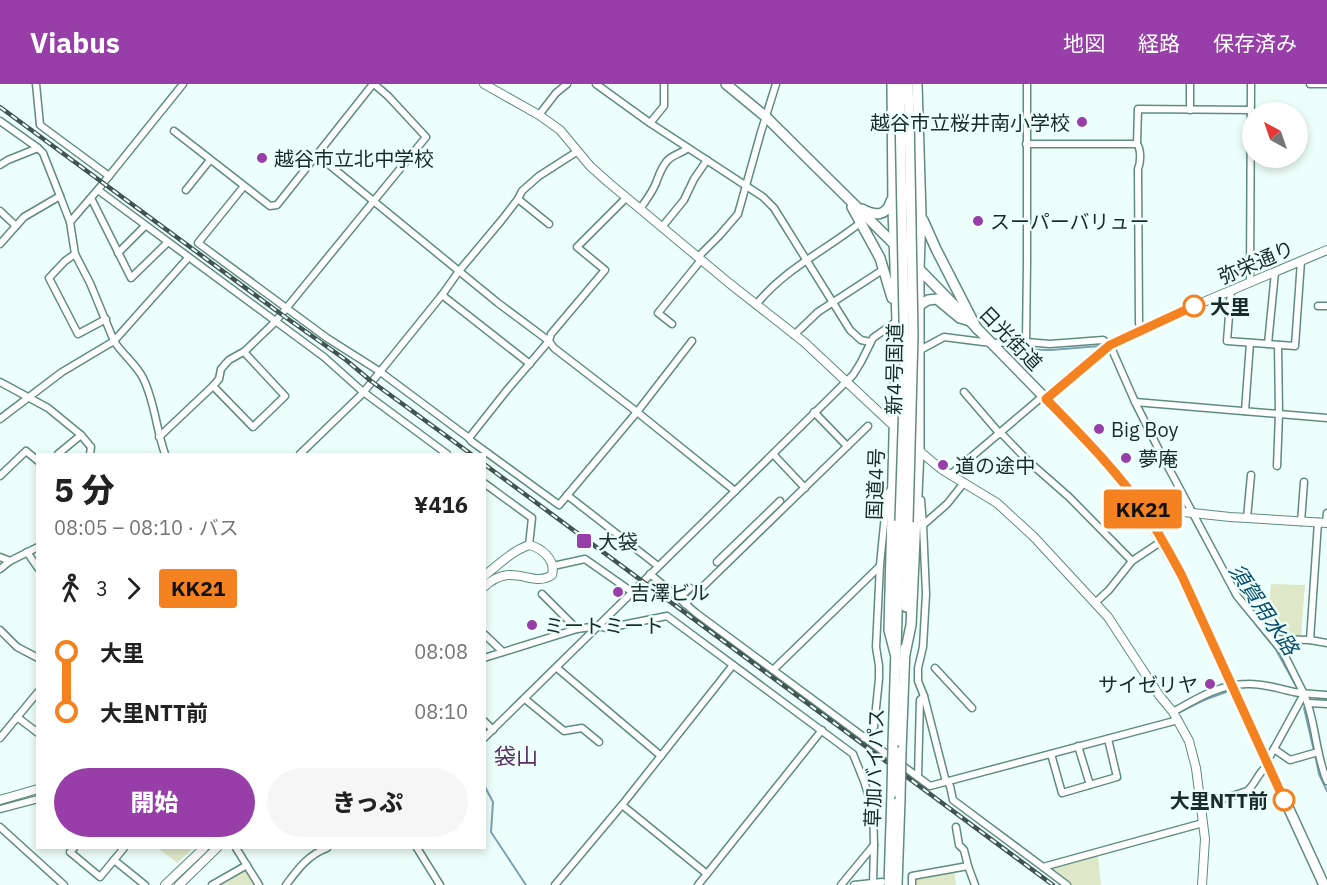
<!DOCTYPE html>
<html lang="ja">
<meta charset="utf-8">
<style>
:root{--surface:#fff;--page:#f6f6f6;--text:#222;--muted:#767676;--accent:#973ea9}
body{margin:0;font-family:"IBM Plex Sans","Noto Sans JP",sans-serif;background:var(--page);color:var(--text);height:100vh;display:flex;flex-direction:column;font-size:22px;white-space:nowrap}
*{box-sizing:border-box;margin:0}
p{font-size:20px;color:var(--muted)}
.icon{flex:none;width:33px;height:33px;fill:none;stroke:currentColor;stroke-width:2;stroke-linecap:round;stroke-linejoin:round}
.map{position:relative;flex:1;overflow:hidden}
.details{position:absolute;left:36px;top:369px;width:450px;height:396px;display:flex;flex-direction:column;background:var(--surface);border-radius:0px;box-shadow:0 3px 9px #0003}
.details>*{flex:none}
.badge{padding:0 12px;border-radius:4px;font-size:21px;line-height:39px}
.needle{width:39px;rotate:320deg}
.controls{position:absolute;left:1242px;top:18px;display:grid;gap:12px}
.controls a{display:grid;place-items:center;width:66px;height:66px;border-radius:50%;background:var(--surface);box-shadow:0 3px 9px #0003;font-size:30px}
.map>.badge{position:absolute;translate:-50% -50%;box-shadow:0 0 0 3px #fff}
.legs{display:flex;align-items:center;gap:9px;height:66px;padding:0 18px;font-size:20px}
.legs p{margin-inline-start:auto}
.head{display:flex;align-items:center;justify-content:space-between;height:102px;padding:0 18px}
h1{font-size:33px;font-weight:800;line-height:45px}
.button{display:flex;gap:12px;margin-top:auto;padding:12px 18px}
.button a{flex:1;height:69px;border-radius:36px;background:var(--accent);color:#fff;font-size:24px;font-weight:800;line-height:69px;text-align:center}
.button a+a{background:var(--page);color:var(--text)}
ul{padding:0 18px;list-style:none}
li{display:flex;align-items:center;gap:21px;height:60px;font-size:22px}
li i{display:grid;place-items:center;width:9px;height:100%;margin:0 8px;background:currentColor}
li i::after{content:'';width:15px;height:15px;margin:-8px;border:4px solid;border-radius:50%;background:var(--surface)}
li p{margin-inline-start:auto}
li:first-child i{background:linear-gradient(#0000 50%,currentColor 0)}
li:last-child i{background:linear-gradient(currentColor 50%,#0000 0)}
header{display:flex;align-items:center;gap:36px;box-sizing:border-box;height:84px;padding:0 30px;background:var(--accent);color:#fff}
header strong{font-size:28px}
nav{display:flex;gap:33px;margin-inline-start:auto;font-size:21px}
.map>svg:first-child{display:block}
</style>
<header>
<strong>Viabus</strong>
<nav><a>地図</a><a>経路</a><a>保存済み</a></nav>
</header>
<div class="map">
<svg width="1327" height="801" viewBox="0 0 1327 801">
<rect width="100%" height="100%" fill="#edfffa"/>
<!-- green -->
<g fill="#dee8c8">
<polygon points="1271,500 1305,501 1301,552 1273,550 1267,543"/>
<polygon points="158,764 193,764 177,779"/>
<polygon points="1098,772 1101,801 1071,801 1049,785"/>
<polygon points="243,786 250,787 257,801 218,801"/>
<polygon points="954,787 956,801 915,801 915,795"/>
</g>
<g fill="none" stroke-linecap="round" stroke-linejoin="round">
<!-- stream -->
<g stroke="#7ca0b5" stroke-width="2">
<polyline points="1009,265 1051,266 1100,262"/>
<polyline points="1191,433 1204,457"/>
<polyline points="1223,491 1233,512 1275,564 1296,602"/>
<polyline points="1313,613 1327,615"/>
<polyline points="1304,624 1314,667"/>
<polyline points="1180,628 1204,616 1226,608"/>
<polyline points="1315,670 1319,690 1327,707"/>
<polyline points="484,701 493,718 491,748 526,801"/>
</g>
<defs>
<g id="minor">
<polyline points="36,0 40,41 109,92"/>
<polyline points="596,0 650,39 763,113 774,124 850,246 861,256 870,258"/>
<polyline points="1310,0 1327,0"/>
<polyline points="1190,26 1190,0"/>
<polyline points="539,31 556,9 567,0"/>
<polyline points="0,37 38,64 43,69 60,112"/>
<polyline points="650,39 664,22 664,0"/>
<polyline points="174,47 270,122 277,121 373,0"/>
<polyline points="1026,60 1137,60"/>
<polyline points="316,70 498,219 549,257 554,264 637,328 735,407"/>
<polyline points="0,81 8,76 38,64"/>
<polyline points="244,102 198,159 327,254 379,287 469,354"/>
<polyline points="98,106 324,273 362,307 447,370"/>
<polyline points="186,106 210,76"/>
<polyline points="91,114 131,194 168,158"/>
<polyline points="626,114 577,163 605,186 551,250 549,257 507,306 469,354 471,357 559,421 637,328 692,257"/>
<polyline points="518,115 549,140"/>
<path d="M640 125C646 116 652 109 656 99 659 91 661 84 667 77 673 70 681 70 688 64"/>
<polyline points="0,127 16,142"/>
<polyline points="70,138 101,102 183,0"/>
<polyline points="662,143 684,116 694,95 707,76"/>
<path d="M0 160 24 133 60 112 70 138 75 170 90 199 114 257C122 270 136 280 143 294 155 318 156 345 165 370"/>
<polyline points="118,169 145,142"/>
<polyline points="75,170 65,177 49,194 78,250 106,235"/>
<polyline points="698,173 719,152 738,130 761,48 776,0"/>
<polyline points="1250,198 1251,0"/>
<polyline points="1231,206 1227,257 1295,262 1301,177"/>
<polyline points="442,211 530,280"/>
<path d="M756 221C783 186 826 166 860 139"/>
<polyline points="1318,222 1327,222"/>
<polyline points="672,240 658,229 701,176"/>
<path d="M1141 246 1139 239 1138 85C1141 78 1141 65 1137 60L1138 25 1251 26"/>
<polyline points="794,251 818,228 884,185"/>
<polyline points="1026,258 1027,178 1027,0"/>
<polyline points="1268,260 1275,188"/>
<polyline points="920,266 944,253 991,259 1026,258 1050,260 1103,256 1110,261 1135,318 1158,364 1237,512 1283,568 1304,610 1270,672 1265,674"/>
<polyline points="0,298 48,324 81,351 91,363 90,370"/>
<polyline points="213,302 253,343 285,312 244,268"/>
<polyline points="964,308 1000,350"/>
<polyline points="1135,318 1327,334"/>
<polyline points="1245,327 1250,259"/>
<polyline points="814,328 847,362"/>
<polyline points="0,335 62,288 114,257 188,174"/>
<polyline points="1001,349 1028,377 1069,413 1132,477"/>
<polyline points="159,353 213,302 219,295 221,285 229,276 245,267 275,238 426,53 388,12 374,0"/>
<polyline points="58,370 81,351"/>
<polyline points="300,370 362,310 442,211 459,187 501,137 518,115 522,107 539,92 578,67"/>
<polyline points="773,370 805,404"/>
<polyline points="1277,382 1279,330 1278,261"/>
<polyline points="950,391 1043,312"/>
<polyline points="0,392 26,367 38,377"/>
<polyline points="484,399 532,434 529,461"/>
<polyline points="963,400 947,420 923,441 926,510 923,563 918,584 918,597 924,612 945,694 950,702 953,716 1067,801"/>
<polyline points="567,411 658,482"/>
<polyline points="921,416 923,441"/>
<polyline points="1247,434 1251,391"/>
<polyline points="1301,438 1304,398"/>
<polyline points="1326,439 1327,429"/>
<polyline points="27,468 38,484"/>
<polyline points="0,473 10,477 38,463"/>
<polyline points="717,478 780,417"/>
<polyline points="553,482 585,475 632,508"/>
<polyline points="0,485 10,477"/>
<polyline points="650,490 696,529 930,702 1178,636"/>
<polyline points="542,510 577,545"/>
<polyline points="677,513 682,511 690,504"/>
<polyline points="1096,518 1109,506 1132,477 1162,457"/>
<polyline points="685,520 868,342"/>
<polyline points="0,546 17,563 38,574"/>
<polyline points="484,550 503,568"/>
<polyline points="1273,555 1310,556 1327,559"/>
<polyline points="1310,556 1318,438"/>
<polyline points="484,574 577,545 598,542 853,291 861,278 873,254 897,237"/>
<polyline points="557,584 661,672"/>
<polyline points="935,584 972,624"/>
<polyline points="773,586 880,482"/>
<path d="M1304 610C1316 637 1315 669 1327 697"/>
<polyline points="525,615 564,647 582,644 599,658"/>
<polyline points="1308,619 1327,620"/>
<path d="M1173 628C1196 615 1220 600 1247 600 1263 599 1279 605 1294 608 1305 610 1316 610 1327 611"/>
<polyline points="17,633 38,649"/>
<polyline points="484,637 493,646"/>
<polyline points="0,654 38,608"/>
<polyline points="484,654 598,542 607,544 667,532 853,670 864,697 873,726 874,761 841,801"/>
<polyline points="864,654 874,643 879,595 879,582 876,563 880,481 887,410 893,403"/>
<polyline points="1078,662 1090,701"/>
<polyline points="1274,665 1290,676 1318,668"/>
<polyline points="1051,670 1062,709 1117,693 1108,655"/>
<polyline points="918,693 920,616 924,612"/>
<polyline points="622,721 707,790"/>
<path d="M1202 722 1247 707C1256 700 1258 687 1269 681"/>
<polyline points="0,725 38,715"/>
<polyline points="0,743 64,801"/>
<polyline points="956,743 959,761 964,766 968,782"/>
<polyline points="74,764 70,768 100,793 124,764"/>
<polyline points="236,764 259,801"/>
<polyline points="417,764 440,801"/>
<polyline points="114,776 145,801"/>
<polyline points="1043,783 1203,739"/>
<polyline points="212,801 247,781"/>
<path d="M286 801C298 785 308 771 327 764"/>
<polyline points="555,801 622,721 733,581"/>
<polyline points="698,801 822,646"/>
<polyline points="854,801 882,798"/>
<polyline points="873,801 874,761"/>
<polyline points="912,801 912,792 968,782 975,801"/>
</g>
<g id="tertiary">
<polyline points="484,0 539,31 560,46 590,82 609,99 729,199 804,258 896,344"/>
<polyline points="1046,315 1110,261 1118,257 1194,222 1327,166"/>
<polyline points="917,365 941,385 997,419 1034,453 1108,533 1159,611 1173,628 1189,657 1196,684 1205,755 1202,801"/>
<polyline points="1149,435 1163,427 1174,427 1230,433 1327,439"/>
<path d="M484 492C498 481 512 467 529 461 542 464 556 476 552 491 532 505 512 476 484 503"/>
<polyline points="0,716 38,705"/>
<polyline points="165,801 204,764"/>
<polyline points="179,801 217,764"/>
</g>
<polyline id="primary" points="919,185 1094,364 1121,397 1149,435 1182,493 1324,801"/>
<g id="trunk">
<polyline points="726,0 766,33 896,162"/>
<polyline points="892,0 893,126 897,237 889,546 895,569"/>
<polyline points="900,0 900,29"/>
<polyline points="908,0 909,30"/>
<polyline points="852,123 880,174 892,214"/>
<path d="M862 125C875 132 886 133 891 117"/>
<polyline points="923,136 936,165 977,245"/>
<polyline points="920,221 928,216 937,215 960,234 970,237"/>
<polyline points="906,523 908,438"/>
<polyline points="905,570 911,541 919,367 919,185 921,131 917,0"/>
<polyline points="893,661 900,437"/>
<polyline points="901,667 905,564"/>
<polyline points="889,801 892,709"/>
<polyline points="897,801 900,715"/>
</g>
</defs>
<!-- minor casing -->
<use href="#minor" stroke="#5f8b80" stroke-width="9"/>
<!-- tertiary casing -->
<use href="#tertiary" stroke="#5f8b80" stroke-width="10"/>
<!-- primary casing -->
<use href="#primary" stroke="#5f8b80" stroke-width="12"/>
<!-- trunk casing -->
<use href="#trunk" stroke="#5f8b80" stroke-width="12"/>
<!-- minor -->
<use href="#minor" stroke="#fff" stroke-width="6"/>
<!-- tertiary -->
<use href="#tertiary" stroke="#fff" stroke-width="8"/>
<!-- primary -->
<use href="#primary" stroke="#fff" stroke-width="9"/>
<!-- trunk -->
<use href="#trunk" stroke="#fff" stroke-width="9"/>
<defs>
<g id="rail">
<polyline points="0,23 281,230 346,276 371,297 471,370"/>
<polyline points="484,380 1053,801"/>
</g>
</defs>
<!-- rail casing -->
<use href="#rail" stroke="#425450" stroke-width="4.5"/>
<!-- rail -->
<use href="#rail" stroke="#edfffa" stroke-width="2" stroke-dasharray="7" stroke-linecap="butt"/>
<defs>
<g id="trunk-bridge">
<polyline points="900,437 905,287 900,29"/>
<polyline points="908,438 913,251 909,30"/>
<polyline points="892,709 893,661"/>
<polyline points="900,715 901,667"/>
</g>
</defs>
<!-- trunk-bridge casing -->
<use href="#trunk-bridge" stroke="#5f8b80" stroke-width="12" stroke-linecap="butt"/>
<!-- trunk-bridge -->
<use href="#trunk-bridge" stroke="#fff" stroke-width="9"/>
</g>
<g fill="none" stroke-linecap="round" stroke-linejoin="round">
<defs>
<path id="line-1" d="M1194 222 1110 261 1046 315C1083 353 1121 391 1150 435 1161 454 1172 473 1182 492L1284 716"/>
</defs>
<!-- line-1 casing -->
<use href="#line-1" stroke="#fff" stroke-width="14"/>
<!-- line-1 -->
<use href="#line-1" stroke="#f58220" stroke-width="9"/>
</g>
<!-- markers -->
<g fill="#973ea9" stroke="#edfffa" stroke-width="2">
<circle cx="1082" cy="38" r="6"/>
<circle cx="262" cy="74" r="6"/>
<circle cx="978" cy="137" r="6"/>
<circle cx="1099" cy="345" r="6"/>
<circle cx="1126" cy="374" r="6"/>
<circle cx="943" cy="381" r="6"/>
<rect x="576" y="449" width="16" height="16" rx="3"/>
<circle cx="618" cy="508" r="6"/>
<circle cx="532" cy="541" r="6"/>
<circle cx="1210" cy="600" r="6"/>
</g>
<g fill="#fff" stroke="#f58220" stroke-width="3">
<circle cx="1194" cy="222" r="10"/>
<circle cx="1284" cy="716" r="10"/>
</g>
<g text-anchor="middle" dominant-baseline="central" stroke-width="5" stroke-linejoin="round" paint-order="stroke">
<!-- poi labels -->
<g font-size="20" fill="#1a2c28" stroke="#edfffa" text-anchor="start">
<text x="1070" y="38" text-anchor="end">越谷市立桜井南小学校</text>
<text x="274" y="74">越谷市立北中学校</text>
<text x="990" y="137">スーパーバリュー</text>
<text x="1111" y="345">Big Boy</text>
<text x="1138" y="374">夢庵</text>
<text x="955" y="381">道の途中</text>
<text x="598" y="457">大袋</text>
<text x="630" y="508">吉澤ビル</text>
<text x="544" y="541">ミートミート</text>
<text x="1198" y="600" text-anchor="end">サイゼリヤ</text>
</g>
<!-- street labels -->
<g font-size="20" fill="#1a2c28" stroke="#edfffa">
<text transform="translate(1256 178) rotate(-23)">弥栄通り</text>
<text transform="translate(1011 254) rotate(46)">日光街道</text>
<text transform="translate(894 285) rotate(-89)">新4号国道</text>
<text transform="translate(875 400) rotate(-88)">国道4号</text>
<text transform="translate(874 684) rotate(-88)">草加バイパス</text>
</g>
<!-- stop labels -->
<g font-size="20" font-weight="bold" fill="#1a2c28" stroke="#edfffa" text-anchor="start">
<text x="1210" y="222">大里</text>
<text x="1268" y="716" text-anchor="end">大里NTT前</text>
</g>
<!-- water labels -->
<g font-size="21" font-style="italic" fill="#064b6a" stroke="#edfffa">
<text transform="translate(1264 525) rotate(56)">須賀用水路</text>
</g>
<!-- quarter labels -->
<g font-size="22" fill="#582c61" stroke="#edfffa">
<text x="516" y="671">袋山</text>
</g>
</g>
</svg>
<div class="controls">
<a><svg class="needle" viewBox="-14 -14 28 28"><path d="M0-13l5 13h-10z" fill="#e53935"/><path d="M0 13l5-13h-10z" fill="#767676"/></svg></a>
</div>
<b class="badge" style="left:1143px;top:425px;background:#f58220;color:#111">KK21</b>
<section class="details">
<div class="head"><div><h1>5 分</h1><p>08:05 – 08:10 · バス</p></div><b>¥416</b></div>
<div class="legs"><svg class="icon" aria-label="walk" viewBox="0 0 24 24"><circle cx="13" cy="4" r="2"/><path d="M13 8l-2 6 4 7M11 14l-3 7M7 12l3-4h3l4 4"/></svg>3<svg class="icon" aria-label="forward" viewBox="0 0 24 24"><path d="M9 5l7 7-7 7"/></svg><b class="badge" style="background:#f58220;color:#111">KK21</b></div>
<ul>
<li><i style="color:#f58220"></i><b>大里</b><p>08:08</p></li>
<li><i style="color:#f58220"></i><b>大里NTT前</b><p>08:10</p></li>
</ul>
<div class="button"><a>開始</a><a>きっぷ</a></div>
</section>
</div>
